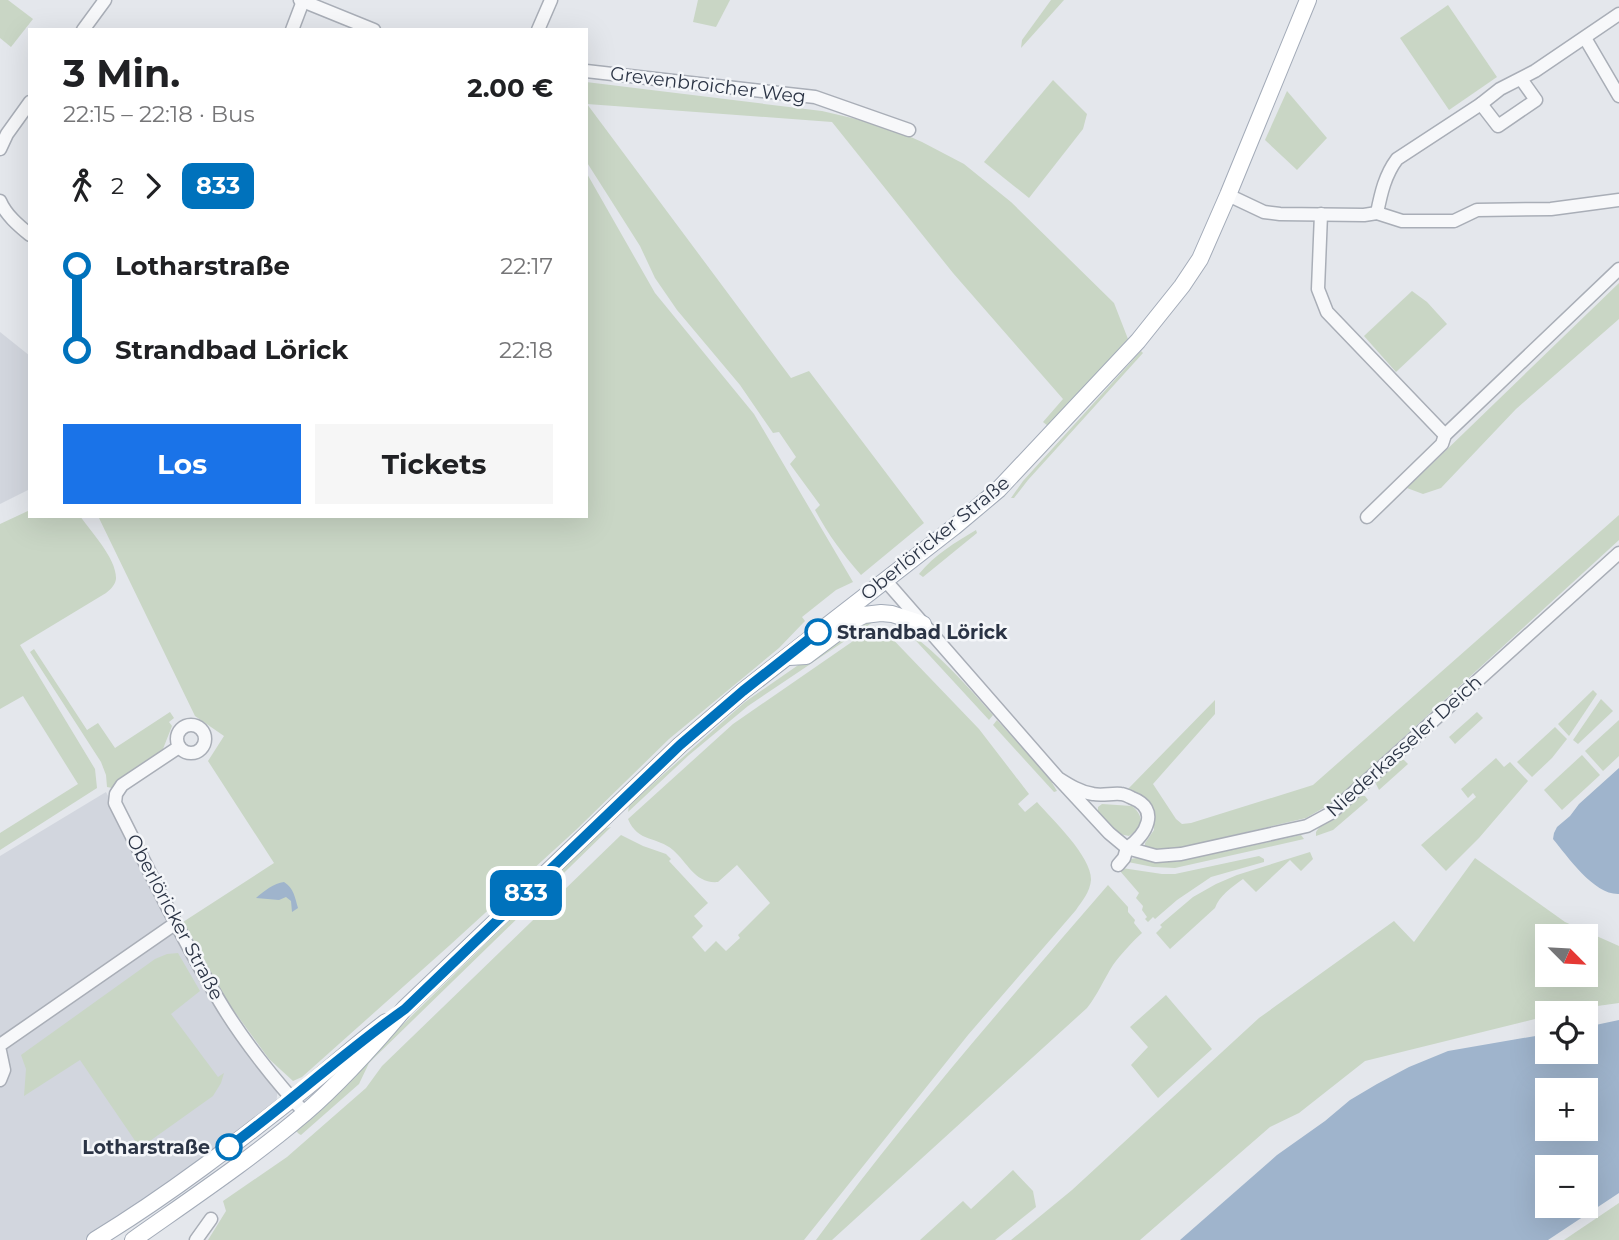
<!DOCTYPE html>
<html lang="de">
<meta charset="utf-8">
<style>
:root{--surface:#fff;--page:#f6f6f6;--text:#202124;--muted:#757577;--accent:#1a73e8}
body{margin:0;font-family:Montserrat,sans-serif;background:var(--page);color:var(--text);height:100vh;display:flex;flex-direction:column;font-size:26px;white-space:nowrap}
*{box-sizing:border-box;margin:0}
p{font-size:23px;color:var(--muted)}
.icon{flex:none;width:38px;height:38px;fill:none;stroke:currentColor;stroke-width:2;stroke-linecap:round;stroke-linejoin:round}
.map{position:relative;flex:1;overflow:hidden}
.side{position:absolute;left:28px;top:28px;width:560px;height:490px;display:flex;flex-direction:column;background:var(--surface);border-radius:0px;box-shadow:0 7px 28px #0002}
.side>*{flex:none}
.badge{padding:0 14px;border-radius:10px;font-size:24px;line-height:46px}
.needle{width:46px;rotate:114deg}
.controls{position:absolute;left:1535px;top:924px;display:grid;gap:14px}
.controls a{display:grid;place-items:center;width:63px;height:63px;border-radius:0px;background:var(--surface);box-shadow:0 7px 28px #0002;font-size:35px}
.map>.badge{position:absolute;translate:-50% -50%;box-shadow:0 0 0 4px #fff}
.legs{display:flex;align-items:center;gap:10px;height:77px;padding:0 35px;font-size:23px}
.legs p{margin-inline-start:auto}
.head{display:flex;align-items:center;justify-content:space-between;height:119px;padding:0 35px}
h1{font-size:38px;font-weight:700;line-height:52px}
.cta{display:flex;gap:14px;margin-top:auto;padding:14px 35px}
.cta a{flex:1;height:80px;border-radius:0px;background:var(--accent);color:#fff;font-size:28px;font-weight:700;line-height:80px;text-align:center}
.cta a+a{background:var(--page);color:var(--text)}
ul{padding:0 35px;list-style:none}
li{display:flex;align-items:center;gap:24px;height:84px;font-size:26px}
li i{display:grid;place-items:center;width:10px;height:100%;margin:0 9px;background:currentColor}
li i::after{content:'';width:18px;height:18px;margin:-9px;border:5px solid;border-radius:50%;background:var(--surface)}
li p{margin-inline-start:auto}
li:first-child i{background:linear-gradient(#0000 50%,currentColor 0)}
li:last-child i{background:linear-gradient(currentColor 50%,#0000 0)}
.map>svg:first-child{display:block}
</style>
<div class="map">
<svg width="1619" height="1240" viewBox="0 0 1619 1240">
<rect width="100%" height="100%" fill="#e4e7ec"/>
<!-- built -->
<g fill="#d2d6de">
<polygon points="0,332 30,356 30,489 0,504"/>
<polygon points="106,792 175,926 278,1085 276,1107 186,1173 85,1240 0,1240 0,856"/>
</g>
<!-- green -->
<g fill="#c9d6c5" fill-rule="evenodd">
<polygon points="0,0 8,0 33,19 11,47 0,38"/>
<polygon points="698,0 730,0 716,27 693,22"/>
<polygon points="1051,0 1064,0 1021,48 1022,40"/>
<polygon points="1448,5 1497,77 1449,110 1400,38"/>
<polygon points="1053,80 1087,114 1083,129 1029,198 984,162"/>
<path d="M586 82 822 111 886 126 922 142 964 164 1011 202 1114 303 1128 339 1048 426 1043 422 1063 399 953 273 832 122 587 104 791 378 809 371 924 523 861 575C842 553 829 536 815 510L820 505 790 464 796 457 779 432 773 433 740 385 677 310 655 278 640 246 586 161Z"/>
<polygon points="1287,91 1327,138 1297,170 1265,140"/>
<polygon points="586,172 655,293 754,414 853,582 836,590 802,617 805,621 779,648 669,739 577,829 450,945 302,1077 293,1081 269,1059 226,1000 183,922 274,863 208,761 224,736 195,716 98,516 586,516"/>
<polygon points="1619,283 1619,319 1516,409 1441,488 1423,494 1407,488"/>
<polygon points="1412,291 1427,302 1447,324 1396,372 1364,336"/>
<polygon points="1141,351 1143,353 1028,480 1014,498 1011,498 1023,481"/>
<path d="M30 510V516H80C91 532 117 559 116 579 115 585 111 589 106 593L20 645 95 769 97 788 0 850V833L78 784 23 696 0 709V524Z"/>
<polygon points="1619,515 1619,540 1332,803 1306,818 1170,850 1145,849 1145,843 1154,830 1152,806 1141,795 1128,789 1215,700 1215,714 1153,784 1176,819 1182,824 1191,823 1313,785"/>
<path d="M976 530 977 533 923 577 919 574C935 554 955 543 976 530Z"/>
<polygon points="876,620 748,706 689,755 628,812 629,805 745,702 853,627"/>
<path d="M872 628H882L979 729 1029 794 1018 804 1025 812 1037 802C1052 819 1092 857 1091 880 1090 892 1082 901 1076 910L968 1035 804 1240H208L226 1211 223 1201 287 1157 366 1088 382 1066 621 835 643 846 666 854 671 859 669 861 708 903 694 916 703 926 692 937 705 952 716 941 726 951 740 938 738 935 770 903 737 865 718 882C695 884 688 863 673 850 657 836 638 843 628 819L733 724Z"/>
<path d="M907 631C940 655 966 685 993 715L989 720Z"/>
<polygon points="34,649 87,730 98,723 115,748 170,712 174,718 169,722 172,726 161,754 122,778 112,788 107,787 106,775 101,762 30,652"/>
<polygon points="1593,690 1597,694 1569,736 1558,724"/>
<polygon points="1601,699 1613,711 1578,744 1573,740"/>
<polygon points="1477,712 1483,718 1455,744 1449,737"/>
<polygon points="997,720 1048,776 1057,791 1054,792 993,725"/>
<polygon points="1619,720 1619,756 1603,771 1585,751"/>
<polygon points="1555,727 1567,739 1552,758 1532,777 1517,762"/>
<polygon points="1582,755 1600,775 1562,810 1544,790"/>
<polygon points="1496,758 1504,767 1510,762 1528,781 1479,838 1446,871 1421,845 1476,797 1473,793 1468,798 1461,789"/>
<polygon points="1401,759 1404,760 1408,764 1379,790 1376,784 1378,779"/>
<polygon points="1360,796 1365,796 1368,800 1333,830 1316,836 1316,832 1320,826 1335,819"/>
<path d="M1102 804 1132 806C1145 817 1143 827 1129 836L1119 834 1104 818 1098 813V807Z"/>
<polygon points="611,827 374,1058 369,1063 359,1084 301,1135 299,1134 295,1130 603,829"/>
<polygon points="1301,835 1304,839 1175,868 1153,867 1128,862 1131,859 1136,858 1156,862 1175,862"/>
<path d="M1310 852 1313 859 1301 871 1290 860 1256 892 1243 879C1232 887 1219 896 1215 908L1170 949 1156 933 1162 927 1160 925 1193 897 1216 884 1237 875Z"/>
<polygon points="1259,856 1264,859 1264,862 1211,877 1177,900 1155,919 1153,917 1148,922 1145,919 1147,917 1142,910 1143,906 1136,898 1139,893 1120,871 1122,868 1162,874 1175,874"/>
<path d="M1475 858 1565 922 1619 946V1003L1576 1009 1559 1013H1547V1016L1365 1061 1299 1113 1270 1127 1140 1240H1011L1072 1190 1259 1018 1394 921 1414 942ZM1547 936H1586V975H1547Z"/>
<path d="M1108 885 1128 907V912L1135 920 1134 923 1142 933C1133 941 1121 954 1113 965 1104 979 1098 994 1087 1008L832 1240H816C907 1116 1008 1001 1108 885Z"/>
<polygon points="178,953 200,991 171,1014 218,1077 224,1073 221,1083 213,1096 140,1148 80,1060 24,1096 26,1069 21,1055 155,959 167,954"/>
<polygon points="1166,995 1212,1049 1158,1098 1131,1065 1148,1047 1130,1027"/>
<polygon points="1013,1170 1033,1191 1036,1207 995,1240 920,1240 963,1201 971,1209"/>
<polygon points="1619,1203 1619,1240 1564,1240"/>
</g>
<!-- water -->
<g fill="#9fb4cc" fill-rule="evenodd">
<path d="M1619 768V894C1594 895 1568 857 1553 839L1554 833 1557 827 1570 816 1579 804Z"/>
<path d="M284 882C294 888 295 898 298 908L292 912 291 901 286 897 279 900 256 898C264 891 274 883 284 882Z"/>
<path d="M1619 1020V1193L1548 1240H1180L1277 1155 1325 1121 1350 1100 1377 1084 1409 1067 1448 1051 1547 1034V1052H1586V1027ZM1547 1090H1586V1129H1547ZM1547 1167H1586V1206H1547Z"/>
</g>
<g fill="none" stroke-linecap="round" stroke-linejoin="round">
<defs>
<g id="minor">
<polyline points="300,0 374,30"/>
<polyline points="83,30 105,0"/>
<polyline points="292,30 303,1"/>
<polyline points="538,30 551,0"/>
<polyline points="1585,38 1619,96"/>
<polyline points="586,71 815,97 909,130"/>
<polyline points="1481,104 1498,126 1536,100 1521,79"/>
<polyline points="0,149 7,134 30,102"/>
<polyline points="1228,195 1264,212 1280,214 1364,215 1377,213 1402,221 1454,221 1477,210 1551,209 1619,200"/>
<path d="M0 201C6 215 18 225 30 235"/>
<path d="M1377 213C1381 193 1385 175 1397 159L1481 104 1500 89 1535 71 1619 14"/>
<polyline points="1321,214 1318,289 1327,312 1445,435"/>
<polyline points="1367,517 1442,444 1445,435 1619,269"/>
<path d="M885 580 1058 778 1109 833 1127 848C1146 835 1161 809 1132 798 1130 797 1123 794 1121 794 1112 793 1102 796 1093 794 1080 792 1069 785 1058 778"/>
<circle cx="191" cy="739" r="14"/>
<path d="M179 747 122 785 116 794 115 803C149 870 181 938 220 1002 242 1039 276 1082 305 1113"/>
<polyline points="1118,865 1124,858 1127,848 1156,856 1181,854 1307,826 1331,813 1619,553"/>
<polyline points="0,1045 176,923"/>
<polyline points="0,1051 4,1070 0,1080"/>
<polyline points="196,1240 211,1219"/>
</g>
<g id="major">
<polyline points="789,657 806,656 854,620 864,615 881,613 892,614 923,624"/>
<path d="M95 1240C169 1195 239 1141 307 1087 334 1065 359 1042 386 1022"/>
<path d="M133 1240C191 1199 251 1159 305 1113 342 1081 374 1045 405 1008L680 745 743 691 954 527 998 490 1138 341 1182 286 1200 259 1228 195 1308 0"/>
</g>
</defs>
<!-- minor casing -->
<use href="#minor" stroke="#a9aeb7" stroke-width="15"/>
<!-- major casing -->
<use href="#major" stroke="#a3abb8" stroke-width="18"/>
<!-- minor -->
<use href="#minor" stroke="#f7f8fa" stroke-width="12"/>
<!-- major -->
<use href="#major" stroke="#fff" stroke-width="16"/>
</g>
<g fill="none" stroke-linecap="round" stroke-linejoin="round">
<defs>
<path id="line-1" d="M229 1147C289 1103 344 1052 405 1009L680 745 743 691 818 632"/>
</defs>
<!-- line-1 casing -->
<use href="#line-1" stroke="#fff" stroke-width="16"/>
<!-- line-1 -->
<use href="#line-1" stroke="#0072bc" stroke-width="10"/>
</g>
<!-- markers -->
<g fill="#fff" stroke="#0072bc" stroke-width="3.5">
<circle cx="818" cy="632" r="12"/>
<circle cx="229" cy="1147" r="12"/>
</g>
<g text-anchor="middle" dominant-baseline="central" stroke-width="5" stroke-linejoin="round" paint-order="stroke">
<!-- street labels -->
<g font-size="19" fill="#2b3445" stroke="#f4f6f9">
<text transform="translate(708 85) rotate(7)">Grevenbroicher Weg</text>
<text transform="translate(935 538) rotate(-39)">Oberlöricker Straße</text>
<text transform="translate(1404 746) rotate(-42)">Niederkasseler Deich</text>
<text transform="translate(175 917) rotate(62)">Oberlöricker Straße</text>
</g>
<!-- stop labels -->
<g font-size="19" font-weight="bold" fill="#2b3445" stroke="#f4f6f9" text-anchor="start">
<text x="837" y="632">Strandbad Lörick</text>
<text x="210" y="1147" text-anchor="end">Lotharstraße</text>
</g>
</g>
</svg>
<div class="controls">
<a><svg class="needle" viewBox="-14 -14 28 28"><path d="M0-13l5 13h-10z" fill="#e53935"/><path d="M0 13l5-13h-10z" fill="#757577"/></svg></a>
<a><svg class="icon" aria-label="locate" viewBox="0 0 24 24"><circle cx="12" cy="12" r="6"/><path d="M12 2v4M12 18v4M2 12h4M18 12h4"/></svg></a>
<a>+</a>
<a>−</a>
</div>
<b class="badge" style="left:526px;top:893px;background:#0072bc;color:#fff">833</b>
<section class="side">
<div class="head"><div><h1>3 Min.</h1><p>22:15 – 22:18 · Bus</p></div><b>2.00 €</b></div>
<div class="legs"><svg class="icon" aria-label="walk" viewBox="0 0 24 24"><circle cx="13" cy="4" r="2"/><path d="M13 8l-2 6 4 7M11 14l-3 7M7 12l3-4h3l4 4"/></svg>2<svg class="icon" aria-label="forward" viewBox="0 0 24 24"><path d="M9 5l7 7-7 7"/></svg><b class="badge" style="background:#0072bc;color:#fff">833</b></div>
<ul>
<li><i style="color:#0072bc"></i><b>Lotharstraße</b><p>22:17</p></li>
<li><i style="color:#0072bc"></i><b>Strandbad Lörick</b><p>22:18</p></li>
</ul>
<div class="cta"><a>Los</a><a>Tickets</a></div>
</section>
</div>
